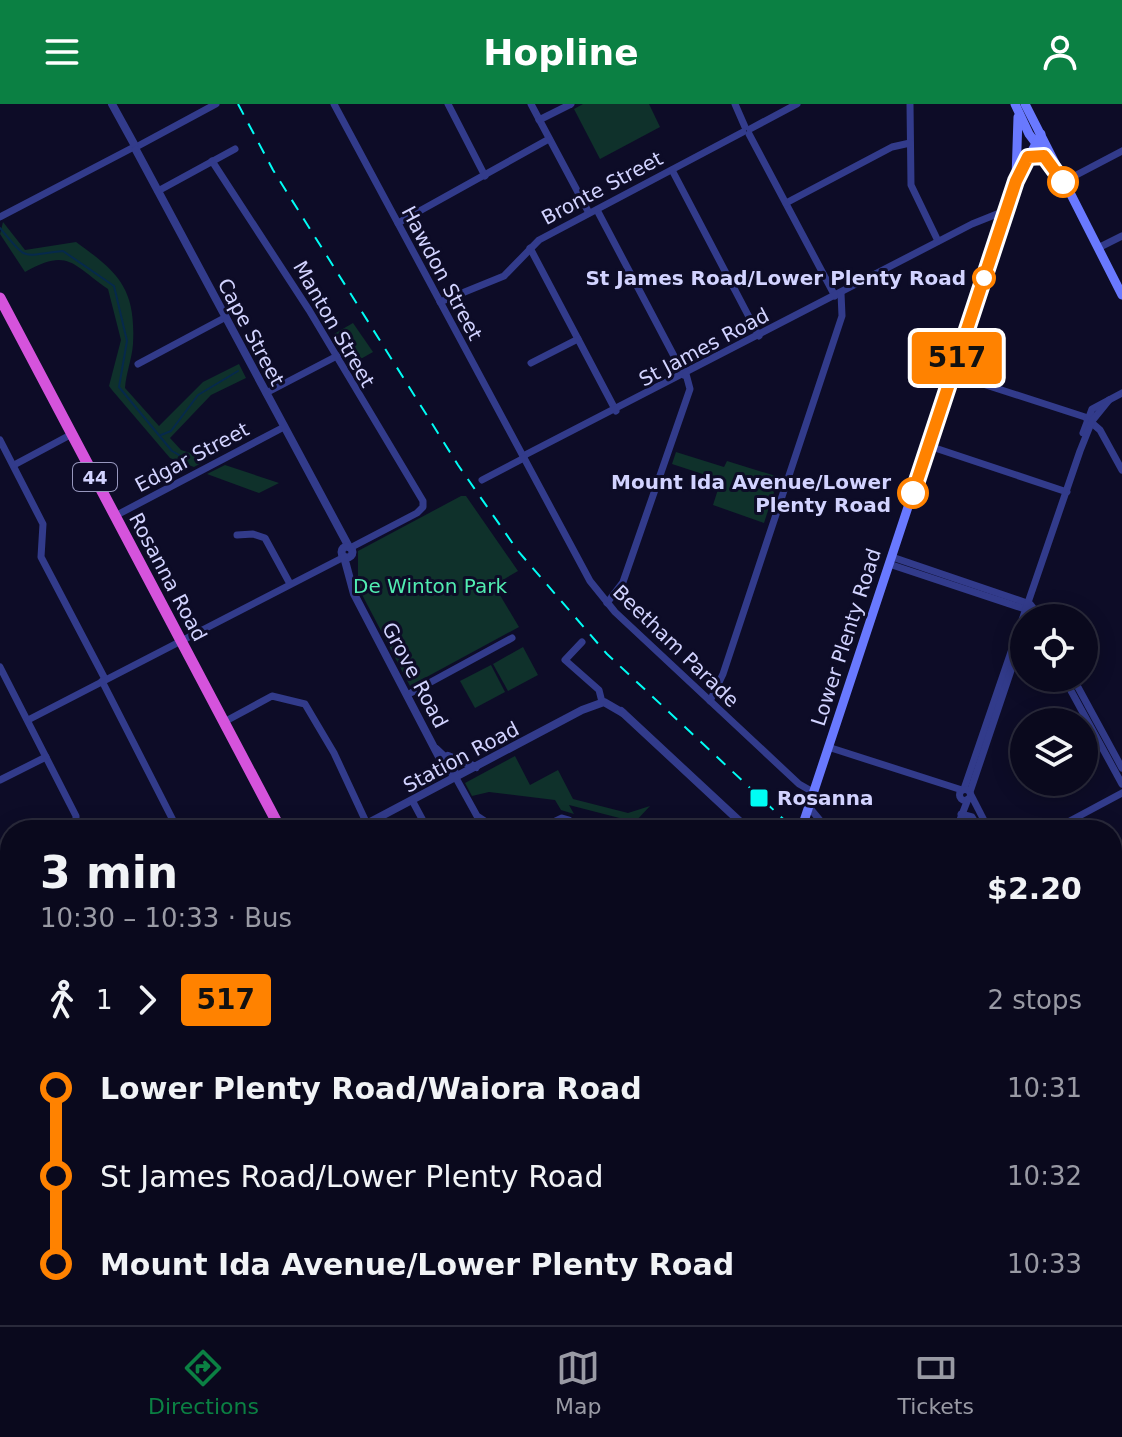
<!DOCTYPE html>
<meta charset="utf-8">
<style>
:root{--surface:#0a091d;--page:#18172a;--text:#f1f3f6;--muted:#999aa4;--line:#2a2a3b;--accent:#0b8043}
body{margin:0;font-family:"DejaVu Sans",sans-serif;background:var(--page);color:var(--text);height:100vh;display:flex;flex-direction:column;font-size:30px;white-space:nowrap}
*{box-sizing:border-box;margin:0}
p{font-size:26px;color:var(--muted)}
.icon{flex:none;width:44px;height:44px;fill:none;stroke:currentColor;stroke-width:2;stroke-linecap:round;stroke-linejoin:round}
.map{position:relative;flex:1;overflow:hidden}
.side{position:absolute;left:0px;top:716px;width:1122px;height:506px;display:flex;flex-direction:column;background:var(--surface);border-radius:32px 32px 0 0;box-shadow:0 4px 20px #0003,0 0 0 2px var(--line)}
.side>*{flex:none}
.badge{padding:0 16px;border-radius:6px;font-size:28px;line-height:52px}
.controls{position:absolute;left:1010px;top:500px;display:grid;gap:16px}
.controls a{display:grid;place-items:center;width:88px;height:88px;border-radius:50%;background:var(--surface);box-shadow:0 4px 20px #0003,0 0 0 2px var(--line);font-size:40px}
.map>.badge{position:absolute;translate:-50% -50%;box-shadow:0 0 0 4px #fff}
.legs{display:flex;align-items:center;gap:12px;height:88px;padding:0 40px;font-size:26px}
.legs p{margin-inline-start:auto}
.overview{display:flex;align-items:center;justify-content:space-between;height:136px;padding:0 40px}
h1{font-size:44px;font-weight:700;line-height:60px}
ul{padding:0 40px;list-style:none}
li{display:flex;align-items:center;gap:28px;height:88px;font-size:30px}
li i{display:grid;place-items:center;width:12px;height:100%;margin:0 10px;background:currentColor}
li i::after{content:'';width:20px;height:20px;margin:-10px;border:6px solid;border-radius:50%;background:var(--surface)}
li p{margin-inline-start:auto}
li:first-child i{background:linear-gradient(#0000 50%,currentColor 0)}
li:last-child i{background:linear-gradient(currentColor 50%,#0000 0)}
header{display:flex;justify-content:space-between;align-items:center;height:104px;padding:0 40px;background:var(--accent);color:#fff;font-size:36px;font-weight:700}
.tabs{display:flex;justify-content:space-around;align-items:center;height:112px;border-top:2px solid var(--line);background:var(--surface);font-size:22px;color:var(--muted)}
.tabs a{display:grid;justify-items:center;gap:4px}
.tabs .selected{color:var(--accent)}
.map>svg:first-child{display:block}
</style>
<header><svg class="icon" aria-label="menu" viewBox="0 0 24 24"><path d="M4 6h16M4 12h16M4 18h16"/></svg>Hopline<svg class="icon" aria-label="person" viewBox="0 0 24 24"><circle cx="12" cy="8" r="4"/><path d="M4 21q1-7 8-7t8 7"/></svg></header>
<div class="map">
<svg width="1122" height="1221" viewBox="0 0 1122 1221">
<rect width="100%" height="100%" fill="#0d0c27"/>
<!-- green -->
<g fill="#0f312b">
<polygon points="583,0 649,0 660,23 600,55 574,5"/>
<path d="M3 118 25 146 76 138C118 168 136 184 133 240 132 255 126 269 125 284L159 322 203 278 239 260 246 274 211 291 170 334 181 346 208 355 194 363 170 354 112 286 109 282 121 236 108 185C71 159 68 144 25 168L0 130Z"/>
<polygon points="353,219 373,248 350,261 334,230"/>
<polygon points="676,348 724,363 727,357 779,373 764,419 713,401 721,376 672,360"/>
<polygon points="225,361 279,379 259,389 207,370"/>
<polygon points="461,392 466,392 518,467 494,481 519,523 410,582 358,483 358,447"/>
<polygon points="523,543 538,571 508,587 493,560"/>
<polygon points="491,561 505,588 475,604 460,577"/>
<polygon points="515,652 530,681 558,666 573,695 628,709 650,702 635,718 569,701 574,710 561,706 555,696 489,688 472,692 465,679"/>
<polygon points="1112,1084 1122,1099 1122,1221 1003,1221 1002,1212 1112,1212"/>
</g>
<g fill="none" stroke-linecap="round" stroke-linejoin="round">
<!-- stream -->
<g stroke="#06294c" stroke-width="2">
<path d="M0 124C29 159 20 151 63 147L114 182 127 237 119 283 172 347 179 351"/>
<polyline points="161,331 171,327 198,291 238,267"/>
<polyline points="1050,1212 1057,1221"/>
</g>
<!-- minor -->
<g stroke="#323b8b" stroke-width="7">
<polyline points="334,0 590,477 615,508 799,680 813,688"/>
<polyline points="448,0 485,72"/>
<polyline points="531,0 589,109"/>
<polyline points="735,0 745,23"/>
<polyline points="910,0 911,81 938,137"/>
<polyline points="539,16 571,0"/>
<polyline points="750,25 797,0"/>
<polyline points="749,30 835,192"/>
<polyline points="138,42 216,0"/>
<polyline points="212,57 309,206 423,397 423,403 417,409 350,444"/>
<polyline points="672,66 759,232"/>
<polyline points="1063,78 1122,47"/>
<polyline points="158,87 235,45"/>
<polyline points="786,99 892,43 910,39"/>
<polyline points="597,106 684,271"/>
<polyline points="0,113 132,44"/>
<polyline points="398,119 549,35"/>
<polyline points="530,144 616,307"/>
<polyline points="1098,144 1122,132"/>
<polyline points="440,198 504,172 539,136 743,28"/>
<polyline points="531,259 578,235"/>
<polyline points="138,260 226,213"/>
<polyline points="952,270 1085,313 1100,326 1122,366"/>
<polyline points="266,289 337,252"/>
<polyline points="1083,329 1092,305 1122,289"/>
<polyline points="0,336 43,420 41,453 105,575"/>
<polyline points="929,342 1067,388"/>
<polyline points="523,352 972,120 1007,106"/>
<polyline points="14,361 72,330"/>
<polyline points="482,376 524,354"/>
<polyline points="115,412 284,323"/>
<polyline points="237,431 253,430 265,434 289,478"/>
<polyline points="892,453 1030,500 1041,514"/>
<polyline points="889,460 1028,506 1032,514"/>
<polyline points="607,499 623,478 690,285 686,270"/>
<polyline points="582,538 565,556 599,586 602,598"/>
<polyline points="0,563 76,712 76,719 68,726"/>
<polyline points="1064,574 1122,680"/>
<polyline points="1073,574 1122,664"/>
<polyline points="102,577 178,726"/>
<polyline points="407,591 512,534"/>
<polyline points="710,597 723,570 842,212 841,189"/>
<polyline points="28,616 344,453"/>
<polyline points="224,618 272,592 305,600 334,649 367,720"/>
<polyline points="828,643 962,686"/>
<polyline points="456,674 477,712 498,726"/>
<polyline points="0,676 46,653"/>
<polyline points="964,685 1080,347 1092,317 1109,296"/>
<circle cx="965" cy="691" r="5.5"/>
<polyline points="970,688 1024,528"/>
<polyline points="971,691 989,726"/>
<polyline points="413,698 428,726"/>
<polyline points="809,703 828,726"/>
<polyline points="961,710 972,713 980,726"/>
<polyline points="537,726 562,714 569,716 575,726"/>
<polyline points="956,726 968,695"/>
<polyline points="1053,726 1122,689"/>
<polyline points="0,763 10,757"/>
<polyline points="0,863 10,857"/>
<polyline points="1112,896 1122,910"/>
<polyline points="1112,908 1122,922"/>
<polyline points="0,957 10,976"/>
<polyline points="1112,1037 1122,1051"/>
<polyline points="0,1135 10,1136"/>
<polyline points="140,1212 156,1221"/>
<polyline points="516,1212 521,1221"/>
<polyline points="867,1220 928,1212"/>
<polyline points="751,1221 754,1212"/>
</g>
<!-- tertiary -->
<g stroke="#323b8b" stroke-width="8">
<polyline points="112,0 134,40"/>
<polyline points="136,46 349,443"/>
<circle cx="347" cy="448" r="5.5"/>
<polyline points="344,453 354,490 439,653 456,674"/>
<polyline points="621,607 749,726"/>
<polyline points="436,645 453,661 456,674"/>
<polyline points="448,652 476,663"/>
<polyline points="355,726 582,606 604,598 623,609"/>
<polyline points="110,1221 119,1212"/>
</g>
<!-- secondary -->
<g stroke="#6979ff" stroke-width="9">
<polyline points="1015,0 1029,30 1053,62"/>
<polyline points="1025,0 1122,191"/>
<polyline points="1016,74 1018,13"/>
<polyline points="801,726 1016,77 1041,30"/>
<polyline points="638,1221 641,1212"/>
</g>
<!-- trunk -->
<g stroke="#d553dc" stroke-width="11">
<polyline points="0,194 281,726"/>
<polyline points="423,1212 425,1221"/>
</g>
<!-- rail -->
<g stroke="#00fdf4" stroke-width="2" stroke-dasharray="12 10" stroke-linecap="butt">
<polyline points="238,0 273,66 458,361 518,447 607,550 795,726"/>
<polyline points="1112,1074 1122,1089"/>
</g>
</g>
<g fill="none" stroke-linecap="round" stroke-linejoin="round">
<defs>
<polyline id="line-1" points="913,389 1016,77 1028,53 1044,52 1063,78"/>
</defs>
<!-- line-1 casing -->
<use href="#line-1" stroke="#fff" stroke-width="18"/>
<!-- line-1 -->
<use href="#line-1" stroke="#ff8200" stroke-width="12"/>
</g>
<!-- markers -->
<g fill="#fff" stroke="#ff8200" stroke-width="4">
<circle cx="1063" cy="78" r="14"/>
<circle cx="984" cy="174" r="10"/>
<circle cx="913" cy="389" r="14"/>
</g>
<rect fill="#00fdf4" stroke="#0d0c27" stroke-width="3" x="749" y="684" width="20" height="20" rx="4"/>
<g text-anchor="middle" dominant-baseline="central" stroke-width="6" stroke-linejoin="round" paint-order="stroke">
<!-- shield labels -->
<rect fill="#0d0c27" stroke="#9797be" stroke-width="2" x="73" y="359" width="44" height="28" rx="6"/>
<g font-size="18" font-weight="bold" fill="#d2d3ff">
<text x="95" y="373">44</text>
</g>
<!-- street labels -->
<g font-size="20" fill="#d2d3ff" stroke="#0d0c27">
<text transform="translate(602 84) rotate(-28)">Bronte Street</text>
<text transform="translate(442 169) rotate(62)">Hawdon Street</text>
<text transform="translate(334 220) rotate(60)">Manton Street</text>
<text transform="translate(251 228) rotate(62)">Cape Street</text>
<text transform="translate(704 243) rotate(-28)">St James Road</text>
<text transform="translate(192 353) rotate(-28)">Edgar Street</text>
<text transform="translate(168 473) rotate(62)">Rosanna Road</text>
<text transform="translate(846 533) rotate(-72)">Lower Plenty Road</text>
<text transform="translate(676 542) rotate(44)">Beetham Parade</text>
<text transform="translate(415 571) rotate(62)">Grove Road</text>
<text transform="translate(461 653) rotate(-28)">Station Road</text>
</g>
<!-- stop labels -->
<g font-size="20" font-weight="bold" fill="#d2d3ff" stroke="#0d0c27" text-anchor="end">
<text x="966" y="174">St James Road/Lower Plenty Road</text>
<text x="891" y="378">Mount Ida Avenue/Lower<tspan x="891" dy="23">Plenty Road</tspan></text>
</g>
<!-- park labels -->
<g font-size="20" fill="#51ecb1" stroke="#0d0c27">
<text x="430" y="482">De Winton Park</text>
</g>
<!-- poi labels -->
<g font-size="20" font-weight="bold" fill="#d2d3ff" stroke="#0d0c27" text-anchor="start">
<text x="777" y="694">Rosanna</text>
</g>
</g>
</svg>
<div class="controls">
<a><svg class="icon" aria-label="locate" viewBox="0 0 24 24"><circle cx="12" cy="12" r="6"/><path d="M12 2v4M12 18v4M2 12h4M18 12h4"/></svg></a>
<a><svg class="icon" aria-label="layers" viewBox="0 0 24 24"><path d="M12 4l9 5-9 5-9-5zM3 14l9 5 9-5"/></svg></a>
</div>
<b class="badge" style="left:957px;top:254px;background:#ff8200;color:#111">517</b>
<section class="side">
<div class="overview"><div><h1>3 min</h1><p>10:30 – 10:33 · Bus</p></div><b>$2.20</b></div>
<div class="legs"><svg class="icon" aria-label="walk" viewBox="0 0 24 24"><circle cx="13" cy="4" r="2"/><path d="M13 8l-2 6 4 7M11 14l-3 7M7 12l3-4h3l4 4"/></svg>1<svg class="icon" aria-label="forward" viewBox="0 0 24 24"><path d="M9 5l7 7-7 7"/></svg><b class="badge" style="background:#ff8200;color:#111">517</b><p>2 stops</p></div>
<ul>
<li><i style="color:#ff8200"></i><b>Lower Plenty Road/Waiora Road</b><p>10:31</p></li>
<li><i style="color:#ff8200"></i><span>St James Road/Lower Plenty Road</span><p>10:32</p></li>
<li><i style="color:#ff8200"></i><b>Mount Ida Avenue/Lower Plenty Road</b><p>10:33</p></li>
</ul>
</section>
</div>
<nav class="tabs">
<a class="selected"><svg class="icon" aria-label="directions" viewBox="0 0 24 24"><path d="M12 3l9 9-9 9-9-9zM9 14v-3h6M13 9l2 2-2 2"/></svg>Directions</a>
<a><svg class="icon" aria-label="map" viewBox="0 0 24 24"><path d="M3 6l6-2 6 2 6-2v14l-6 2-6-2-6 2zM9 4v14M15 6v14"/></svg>Map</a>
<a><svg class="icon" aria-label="tickets" viewBox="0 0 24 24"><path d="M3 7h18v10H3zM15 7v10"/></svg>Tickets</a>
</nav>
